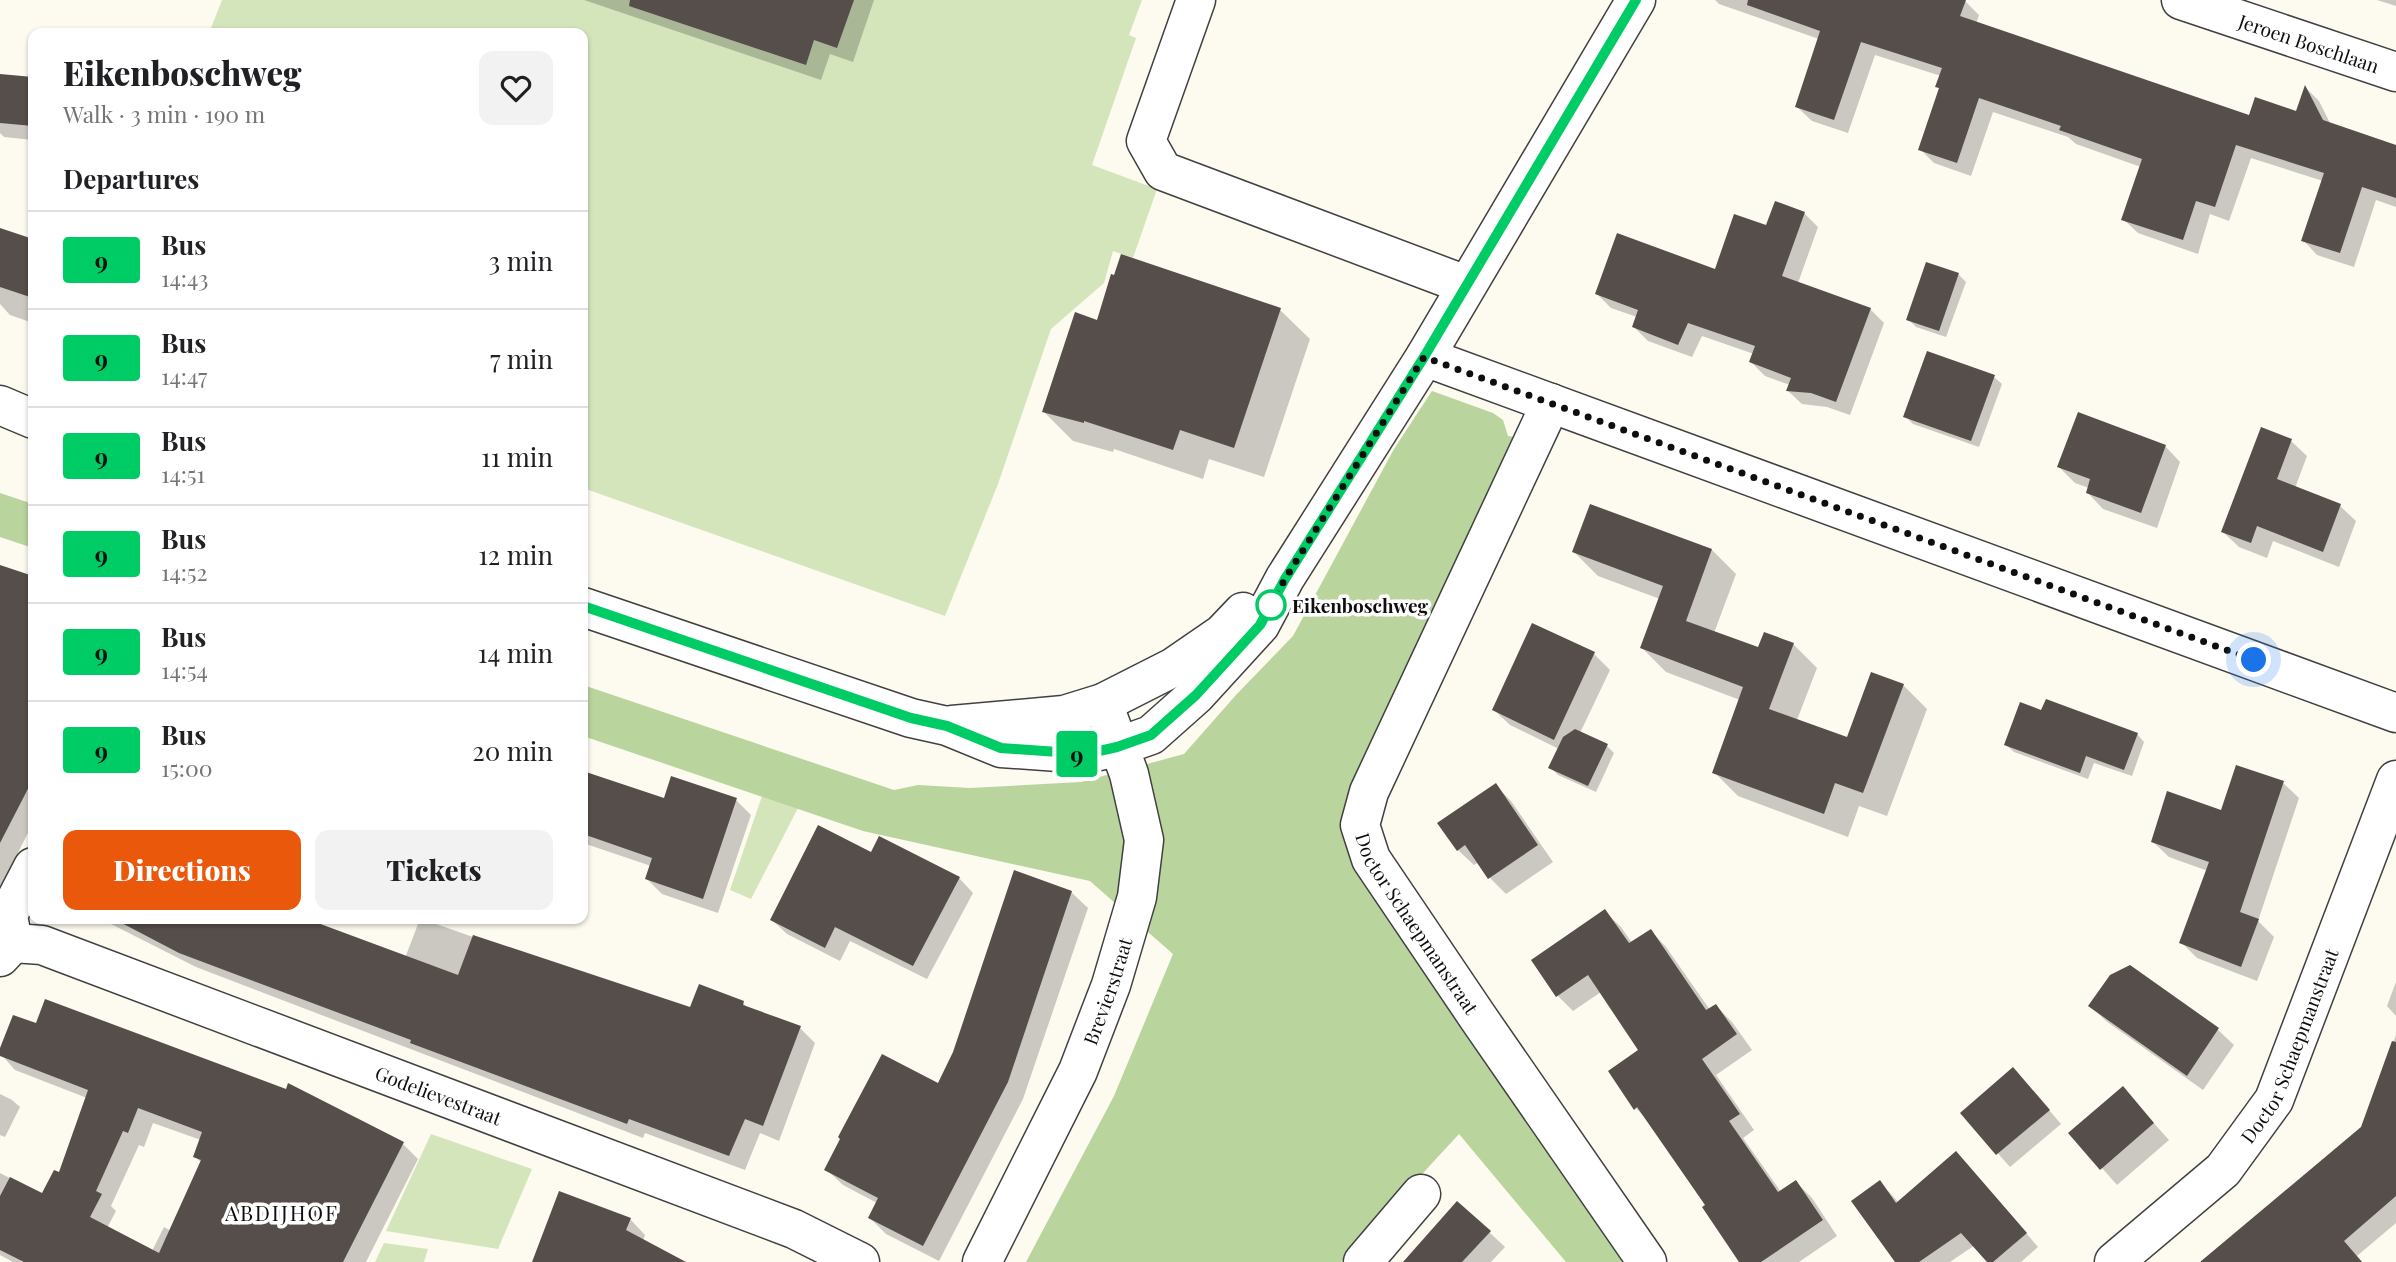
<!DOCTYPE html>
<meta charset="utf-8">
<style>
:root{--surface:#fff;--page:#f2f2f2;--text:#202124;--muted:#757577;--line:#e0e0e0;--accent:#ea580c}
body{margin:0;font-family:"Playfair Display",serif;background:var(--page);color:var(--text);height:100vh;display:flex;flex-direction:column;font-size:26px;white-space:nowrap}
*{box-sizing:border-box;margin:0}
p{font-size:23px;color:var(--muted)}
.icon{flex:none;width:38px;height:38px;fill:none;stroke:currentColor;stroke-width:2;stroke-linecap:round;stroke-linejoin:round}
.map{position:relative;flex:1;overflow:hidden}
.side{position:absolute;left:28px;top:28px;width:560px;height:896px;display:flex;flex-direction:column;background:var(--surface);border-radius:14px;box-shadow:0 2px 5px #0004}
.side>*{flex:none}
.badge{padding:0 14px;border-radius:5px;font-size:24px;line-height:46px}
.you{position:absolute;width:35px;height:35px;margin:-18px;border:5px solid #fff;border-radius:50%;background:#1a73e8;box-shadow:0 0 0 10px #1a73e833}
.map>.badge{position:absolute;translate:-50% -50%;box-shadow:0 0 0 4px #fff}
h2{padding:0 35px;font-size:26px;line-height:63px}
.round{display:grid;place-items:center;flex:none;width:74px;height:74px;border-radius:14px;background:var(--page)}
.head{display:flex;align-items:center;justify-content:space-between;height:119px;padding:0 35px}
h1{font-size:33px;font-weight:800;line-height:52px}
.primary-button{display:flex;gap:14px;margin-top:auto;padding:14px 35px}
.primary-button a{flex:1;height:80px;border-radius:14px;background:var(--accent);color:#fff;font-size:28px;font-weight:800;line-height:80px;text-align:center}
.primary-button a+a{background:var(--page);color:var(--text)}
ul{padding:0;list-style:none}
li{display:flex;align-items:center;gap:21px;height:98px;padding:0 35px;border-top:2px solid var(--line)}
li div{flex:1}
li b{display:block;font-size:26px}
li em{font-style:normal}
li .badge{min-width:77px;font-weight:700;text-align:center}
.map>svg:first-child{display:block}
</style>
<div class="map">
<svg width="2396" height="1262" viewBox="0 0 2396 1262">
<rect width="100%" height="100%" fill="#fdfaf0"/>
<!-- green -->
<g fill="#d4e5bc">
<polygon points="222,0 1142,0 1129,35 1136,38 1092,165 1157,189 1133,258 1113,251 1104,283 1051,329 998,484 945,616 583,488 583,33 209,33"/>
<polygon points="762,796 798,808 751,899 730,890"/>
<polygon points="431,1134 532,1169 498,1249 386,1231"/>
<polygon points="384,1243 428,1249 424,1262 375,1262"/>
</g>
<!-- forest -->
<g fill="#b9d49d">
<polygon points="1432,391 1493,413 1503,420 1508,436 1521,438 1357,859 1622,1262 1566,1262 1459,1134 1341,1262 1026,1262 1114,1096 1173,954 1090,881 863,831 583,736 583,685 894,790 918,785 970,788 1081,782 1184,754 1236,695 1293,636 1394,449"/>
<polygon points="0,493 33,504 33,548 0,537"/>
</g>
<!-- shadow -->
<g fill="#0003" fill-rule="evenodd">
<polygon points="584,0 874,0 853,62 830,54 821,80"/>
<polygon points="1715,0 1964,0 1979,15 1976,24 2250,118 2297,113 2306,88 2319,101 2331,125 2396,147 2396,207 2376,200 2354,267 2317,255 2303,240 2323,181 2251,158 2229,221 2210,214 2198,254 2138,233 2123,219 2141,167 2076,144 2068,137 1993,112 1971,176 1934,163 1920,149 1940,90 1937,86 1941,76 1875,55 1848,133 1812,121 1797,107 1819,39 1719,4"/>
<polygon points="2377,0 2396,0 2396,6"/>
<polygon points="0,76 33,79 33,140 4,137 0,133"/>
<polygon points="1804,213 1818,227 1798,283 1870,309 1884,323 1850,415 1827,407 1802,404 1788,391 1790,385 1765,376 1751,362 1754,354 1702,336 1692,357 1648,341 1634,327 1637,317 1611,308 1597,294 1716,271 1767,227"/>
<polygon points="0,229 30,240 33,235 33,323 10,315 0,304"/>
<polygon points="1958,274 1966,282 1946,337 1916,327 1908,319"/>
<polygon points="1280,310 1310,339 1264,477 1209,459 1203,479 1114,449 1113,452 1073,441 1044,412 1098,322"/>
<polygon points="1928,353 1994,377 2002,384 1979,447 1913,424 1905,416"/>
<polygon points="2291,441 2307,456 2295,488 2340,506 2356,521 2339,567 2273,541 2267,558 2239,547 2223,532"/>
<polygon points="2165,446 2180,462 2157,528 2103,509 2088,493 2089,488 2075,483 2059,467"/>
<polygon points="1712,550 1736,574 1714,633 1759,650 1793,644 1817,668 1797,720 1848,740 1903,685 1927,709 1887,816 1859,806 1848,837 1738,796 1714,772 1740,700 1666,672 1642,648 1660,599 1598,576 1574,552"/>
<polygon points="0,567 33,578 33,823 0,888"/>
<polygon points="1533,625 1594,654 1610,670 1580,733 1607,746 1614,753 1596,792 1558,775 1550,767 1559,749 1510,725 1494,710"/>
<polygon points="2042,712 2137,734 2144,742 2132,776 2094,763 2088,779 2014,752 2006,745"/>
<polygon points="583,772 665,800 736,800 751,815 718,913 662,894 647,879 651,866 583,843"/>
<polygon points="2283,783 2299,798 2258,921 2274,937 2257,981 2197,958 2181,942 2208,871 2169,857 2153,842"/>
<polygon points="1495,785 1511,801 1553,862 1506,894 1490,878 1479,862 1474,865 1458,850"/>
<polygon points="872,855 959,878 973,893 927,979 850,941 840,961 787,934 772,920"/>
<polygon points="1071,892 1088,908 1023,1099 939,1261 886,1234 870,1218 877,1203 843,1185 826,1169 938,1086"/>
<polygon points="1605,912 1621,927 1632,943 1651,931 1666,947 1710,1010 1716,1006 1732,1022 1752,1050 1716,1075 1754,1130 1743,1138 1781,1192 1796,1182 1812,1198 1837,1236 1799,1262 1741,1262 1707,1206 1650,1123 1636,1108 1610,1072 1640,1051 1601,992 1573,1011 1558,996"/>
<polygon points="106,919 303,919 405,958 420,919 422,919 490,943 691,1009 743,1003 750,1010 800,1028 815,1043 779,1141 760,1133 745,1170 645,1133 643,1138 196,967 111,924"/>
<polygon points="2130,967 2218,1030 2234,1045 2203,1090 2106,1021 2090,1006"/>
<polygon points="2396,982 2396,1016 2387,1006"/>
<polygon points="2396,1035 2396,1223 2357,1256 2362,1262 2203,1262 2362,1128"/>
<path d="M0 1053 403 1144 418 1159 366 1262H13L0 1255V1173L43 1195 60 1174 87 1098 15 1070ZM153 1123 201 1140 195 1157 202 1163 171 1231 164 1227 152 1251 107 1228 116 1211 111 1206 139 1145 144 1147Z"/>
<polygon points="2025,1082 2061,1124 2010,1167 1962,1113"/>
<polygon points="2123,1089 2169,1140 2117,1185 2071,1133"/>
<polygon points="0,1094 12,1100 20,1107 5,1137 0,1135"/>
<polygon points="1969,1167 2038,1247 2021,1262 1989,1262 1975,1245 1950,1262 1897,1262 1880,1182 1899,1203"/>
<polygon points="630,1219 645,1235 643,1241 678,1262 535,1262"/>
<polygon points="1489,1232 1505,1247 1491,1262 1414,1262"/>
</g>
<!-- building -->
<g fill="#554e4b" fill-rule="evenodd">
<polygon points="630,0 854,0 837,48 814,40 806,65 629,6"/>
<polygon points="1748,0 1966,0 1960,16 2249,115 2255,97 2296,111 2305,85 2323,120 2396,145 2396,198 2362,187 2340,253 2301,241 2324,173 2236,145 2215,207 2196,201 2183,240 2121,220 2142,159 2059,130 2061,126 1979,98 1957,163 1918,150 1939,88 1935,87 1942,68 1861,42 1834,120 1795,107 1820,31 1747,5"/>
<polygon points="0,74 33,77 33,126 0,123"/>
<polygon points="1775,201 1805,212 1782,276 1871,308 1836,402 1811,393 1786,391 1791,378 1749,362 1755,346 1688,323 1678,345 1632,327 1638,310 1595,294 1617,233 1715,269 1734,214 1766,225"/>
<polygon points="0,228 33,239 33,298 0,287"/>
<polygon points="1121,254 1281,308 1234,448 1180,430 1173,450 1084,421 1084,423 1042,412 1075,312 1097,320 1111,274 1114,275"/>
<polygon points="1926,262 1959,273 1939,331 1906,320"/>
<polygon points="1927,351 1995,375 1971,441 1903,417"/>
<polygon points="2078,412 2166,445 2141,513 2086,493 2090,479 2057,467"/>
<polygon points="2261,427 2292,439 2277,479 2341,504 2323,552 2257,526 2251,543 2221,532"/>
<polygon points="1590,504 1712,549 1686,621 1758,647 1764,632 1794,643 1769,709 1847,737 1871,672 1904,684 1863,793 1835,783 1824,814 1712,773 1743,687 1640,648 1663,586 1572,552"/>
<polygon points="0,565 33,576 33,779 0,843"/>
<polygon points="1532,623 1595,652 1554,740 1492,710"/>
<polygon points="2046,699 2138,733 2124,770 2086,756 2080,773 2004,745 2020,702 2041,710"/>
<polygon points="1575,729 1608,744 1588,786 1548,768 1563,737"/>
<polygon points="2236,765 2284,781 2240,912 2259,919 2241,967 2179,943 2209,862 2151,842 2167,791 2221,810"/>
<polygon points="583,771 664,798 671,776 737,798 703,899 645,879 652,858 583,834"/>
<polygon points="1496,783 1538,845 1488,879 1465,845 1457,851 1437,823"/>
<polygon points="818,825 871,852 879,836 960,877 913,966 835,927 825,948 770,920"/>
<polygon points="1014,870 1072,891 1008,1082 923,1246 868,1218 878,1198 824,1170 840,1139 838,1137 882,1054 938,1083 953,1052"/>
<polygon points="1605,909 1629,943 1651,929 1706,1010 1716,1004 1737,1034 1702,1059 1740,1114 1729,1121 1778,1192 1796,1180 1823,1220 1761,1262 1739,1262 1702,1207 1705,1205 1637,1107 1634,1110 1608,1071 1638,1050 1588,975 1556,997 1531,960"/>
<polygon points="114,919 307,919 458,975 473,935 690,1007 699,984 744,1001 743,1005 801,1026 763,1126 745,1119 729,1156 629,1119 627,1124 410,1043 411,1040 179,953"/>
<polygon points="2130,965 2219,1028 2187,1076 2088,1006 2110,975"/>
<path d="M45 999 286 1089 288 1083 404 1142 343 1262H24L0 1250V1196L10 1177 42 1193 54 1170 59 1172 88 1090 0 1056V1048L13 1015 36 1023ZM138 1108 202 1132 193 1157 201 1160 159 1253 90 1217 102 1194 96 1191 123 1131 128 1133Z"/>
<polygon points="2392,1041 2396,1042 2396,1196 2344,1241 2362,1262 2200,1262 2361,1127"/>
<polygon points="2013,1067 2050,1110 1996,1155 1960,1113"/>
<polygon points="2123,1086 2154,1123 2100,1170 2068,1133"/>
<polygon points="1956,1151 2027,1233 1993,1262 1987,1262 1961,1233 1919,1262 1895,1262 1851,1201 1880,1180 1896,1203"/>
<polygon points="559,1191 631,1218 626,1230 686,1262 532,1262"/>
<polygon points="1457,1201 1491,1231 1462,1262 1403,1262"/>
</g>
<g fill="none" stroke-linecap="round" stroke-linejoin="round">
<defs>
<g id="minor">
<polyline points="1196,0 1146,141 1163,171 1466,285"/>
<path id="s1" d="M2181 0 2396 72"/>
<polyline points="1425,357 2396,713"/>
<path id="s2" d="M1551 403 1369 792 1360 825 1371 859 1477 1016 1647 1262"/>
<polyline points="0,405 33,419"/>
<polyline points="583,607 911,718 947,726 1001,748 1086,754 1117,747 1151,735 1196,695 1260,625 1285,578 1425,357 1636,0"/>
<polyline points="952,725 1064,715 1103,703 1174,667 1222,634 1243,612"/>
<path id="s3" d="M13 943 42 945 794 1229 860 1262"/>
<polyline points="0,957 13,943 8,915 33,867"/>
<path id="s4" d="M982 1262 1078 1071 1111 985 1137 897 1144 840 1129 774 1103 703"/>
<polyline points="1363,1262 1421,1194"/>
<path id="s5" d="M2114 1262 2223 1170 2274 1100 2396 780"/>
</g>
</defs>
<!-- minor casing -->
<use href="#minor" stroke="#414141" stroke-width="41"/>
<!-- minor -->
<use href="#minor" stroke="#fff" stroke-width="38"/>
</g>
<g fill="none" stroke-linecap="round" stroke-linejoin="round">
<defs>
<polyline id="line" points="583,606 911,718 947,726 1001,748 1086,754 1117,747 1151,735 1196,695 1260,625 1285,579 1424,357 1636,0"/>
</defs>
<!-- line casing -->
<use href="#line" stroke="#fff" stroke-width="16"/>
<!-- line -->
<use href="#line" stroke="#0c6" stroke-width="10"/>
<!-- walk -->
<polyline stroke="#0e0e0e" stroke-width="7" stroke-dasharray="0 12.6" points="1271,605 1285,579 1424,357 2254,660"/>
</g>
<!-- markers -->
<circle fill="#fff" stroke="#0c6" stroke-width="3.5" cx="1271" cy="605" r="14"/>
<g text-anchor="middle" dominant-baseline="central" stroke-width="7" stroke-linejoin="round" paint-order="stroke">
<!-- street labels -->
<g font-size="19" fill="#0e0e0e" stroke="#fff">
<text stroke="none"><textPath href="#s1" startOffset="135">Jeroen Boschlaan</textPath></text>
<text stroke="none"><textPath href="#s2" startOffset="578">Doctor Schaepmanstraat</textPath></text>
<text stroke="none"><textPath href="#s4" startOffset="299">Brevierstraat</textPath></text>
<text stroke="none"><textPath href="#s5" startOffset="285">Doctor Schaepmanstraat</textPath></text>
<text stroke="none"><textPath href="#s3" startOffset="453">Godelievestraat</textPath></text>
</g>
<!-- stop labels -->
<g font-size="19" font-weight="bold" fill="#0e0e0e" stroke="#fff" text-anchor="start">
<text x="1292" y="605">Eikenboschweg</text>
</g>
<!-- neighbourhood labels -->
<g font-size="21" letter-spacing="2" fill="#0e0e0e" stroke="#fff">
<text x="282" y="1212">ABDIJHOF</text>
</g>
</g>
</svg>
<div class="you" style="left:2254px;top:660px"></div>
<b class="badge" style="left:1077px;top:754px;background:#0c6;color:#111">9</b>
<section class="side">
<div class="head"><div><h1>Eikenboschweg</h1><p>Walk · 3 min · 190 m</p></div><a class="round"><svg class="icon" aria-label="heart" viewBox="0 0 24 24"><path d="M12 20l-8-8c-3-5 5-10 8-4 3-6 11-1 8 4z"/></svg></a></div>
<h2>Departures</h2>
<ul>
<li><span class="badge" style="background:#0c6;color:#111">9</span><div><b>Bus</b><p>14:43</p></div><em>3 min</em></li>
<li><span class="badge" style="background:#0c6;color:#111">9</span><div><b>Bus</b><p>14:47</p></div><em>7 min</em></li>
<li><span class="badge" style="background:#0c6;color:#111">9</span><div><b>Bus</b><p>14:51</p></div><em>11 min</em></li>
<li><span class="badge" style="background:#0c6;color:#111">9</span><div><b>Bus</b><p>14:52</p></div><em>12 min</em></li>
<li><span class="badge" style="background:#0c6;color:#111">9</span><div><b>Bus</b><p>14:54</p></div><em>14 min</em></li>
<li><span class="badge" style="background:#0c6;color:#111">9</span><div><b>Bus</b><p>15:00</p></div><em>20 min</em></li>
</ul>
<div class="primary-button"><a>Directions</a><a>Tickets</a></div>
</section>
</div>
